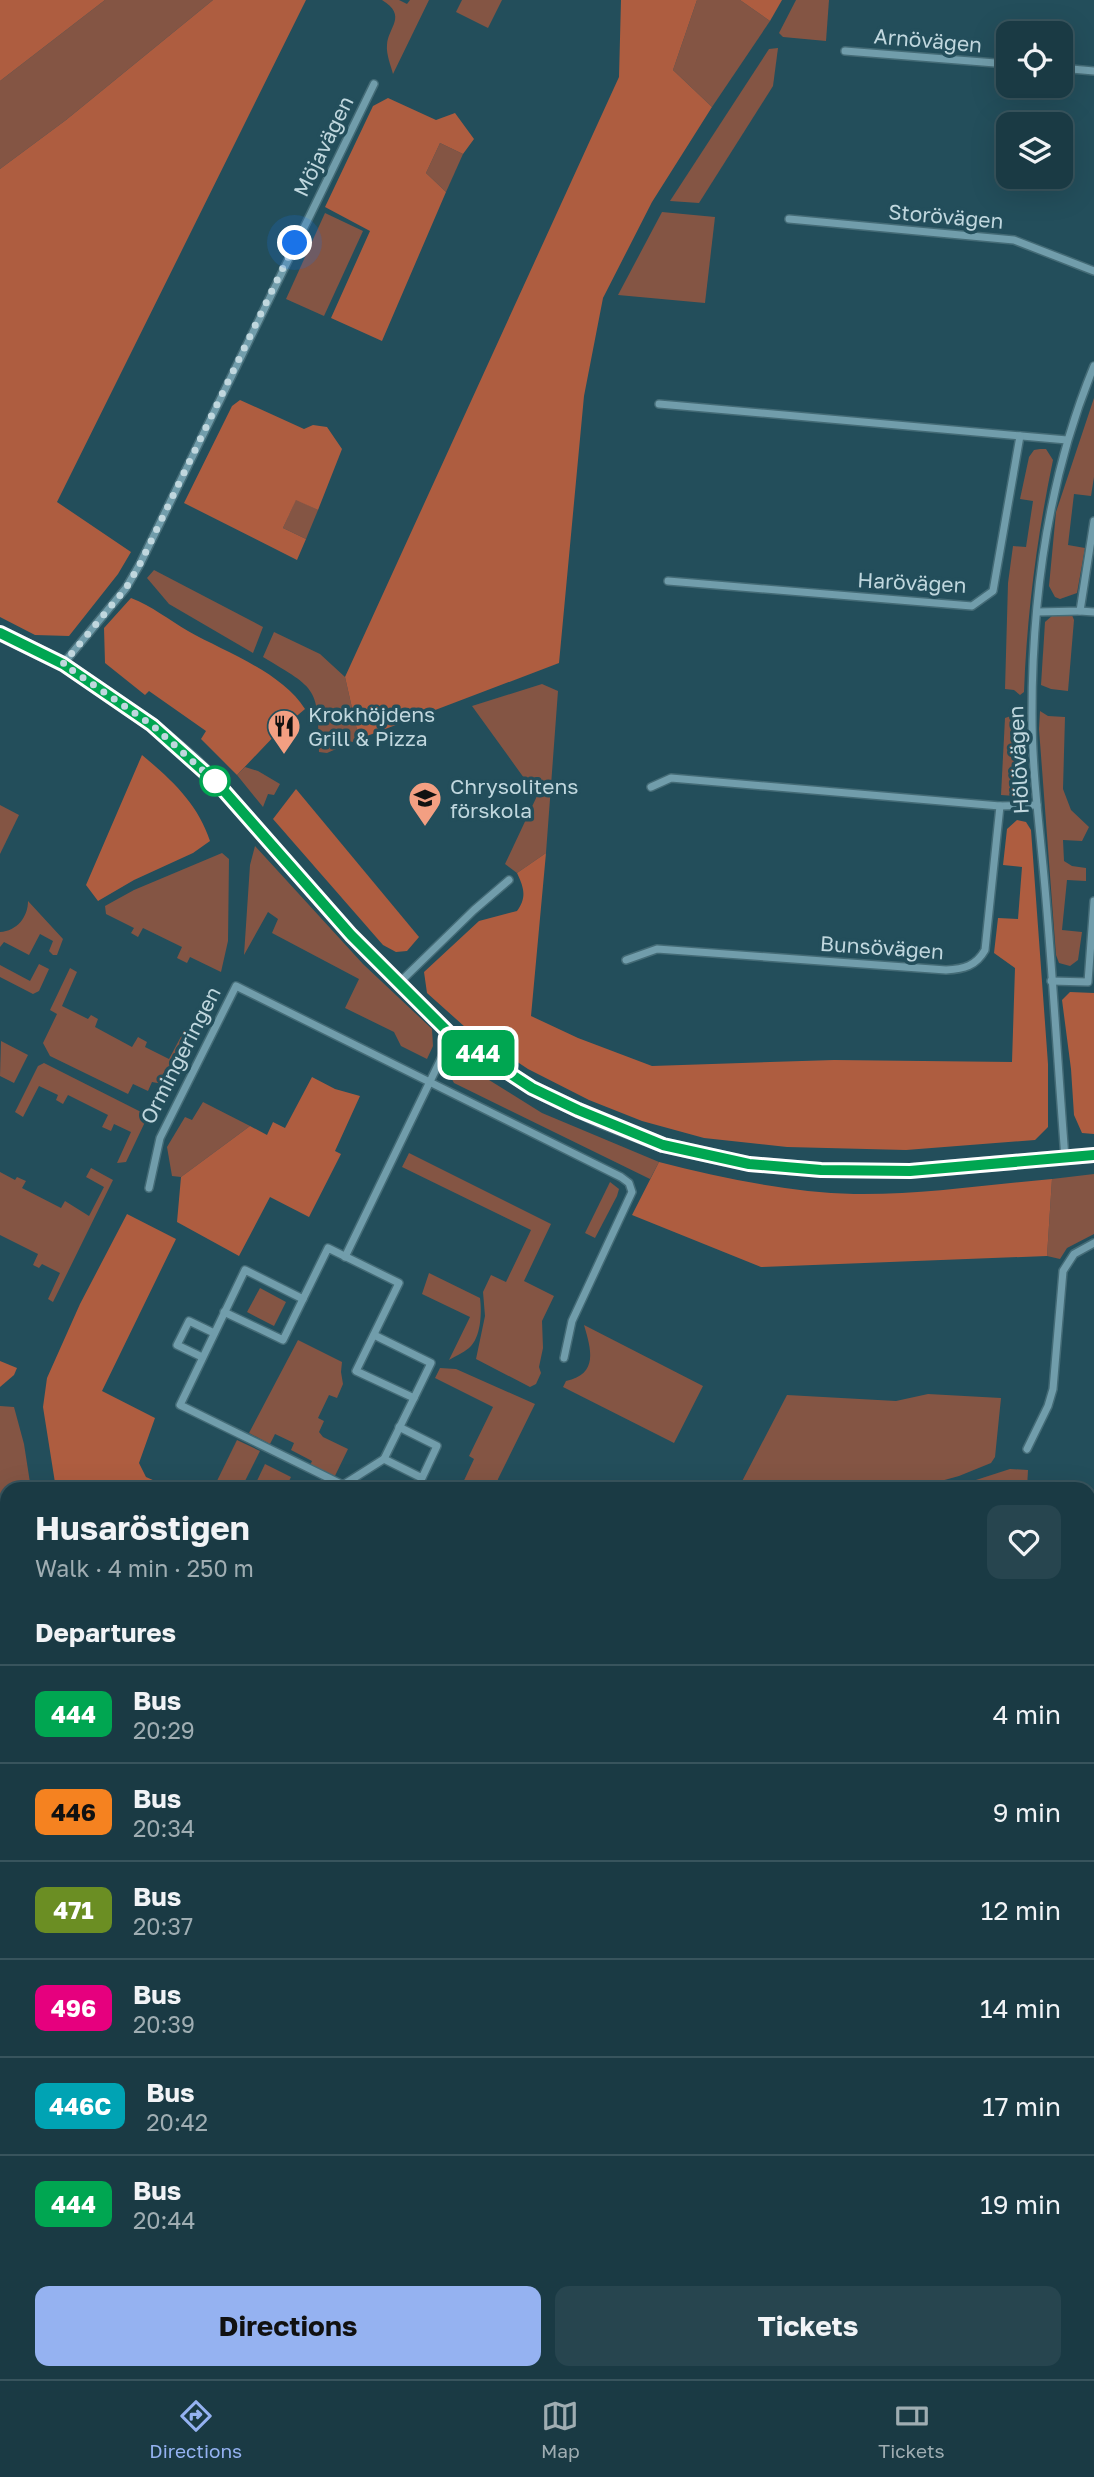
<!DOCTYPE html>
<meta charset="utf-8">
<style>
:root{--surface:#1a3a44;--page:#27454f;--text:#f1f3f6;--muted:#9fadb2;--line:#38545d;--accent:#95b2f1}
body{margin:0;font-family:"Golos Text",sans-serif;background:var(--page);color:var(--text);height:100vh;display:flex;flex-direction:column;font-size:26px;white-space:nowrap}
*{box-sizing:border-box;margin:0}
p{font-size:23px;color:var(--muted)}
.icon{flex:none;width:38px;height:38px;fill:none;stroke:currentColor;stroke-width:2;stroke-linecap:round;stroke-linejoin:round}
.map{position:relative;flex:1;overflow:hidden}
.drawer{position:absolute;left:0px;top:1482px;width:1096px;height:898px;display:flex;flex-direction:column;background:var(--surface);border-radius:21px 21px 0 0;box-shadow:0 7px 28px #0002,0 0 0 2px var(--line)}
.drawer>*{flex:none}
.badge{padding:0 14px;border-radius:10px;font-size:24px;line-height:46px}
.tools{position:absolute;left:996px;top:21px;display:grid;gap:14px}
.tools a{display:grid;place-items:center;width:77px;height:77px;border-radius:14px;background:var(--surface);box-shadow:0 7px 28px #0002,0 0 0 2px var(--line);font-size:35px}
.you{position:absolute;width:35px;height:35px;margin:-18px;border:5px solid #fff;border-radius:50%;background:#1a73e8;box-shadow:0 0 0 10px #1a73e833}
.map>.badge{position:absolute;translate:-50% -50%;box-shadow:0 0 0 4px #fff}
h2{padding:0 35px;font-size:26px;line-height:63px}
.round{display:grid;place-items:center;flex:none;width:74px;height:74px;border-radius:14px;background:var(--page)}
.headline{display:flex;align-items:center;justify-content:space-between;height:119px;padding:0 35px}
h1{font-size:33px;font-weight:700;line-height:52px}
.cta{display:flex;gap:14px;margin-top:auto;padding:14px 35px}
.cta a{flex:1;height:80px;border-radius:14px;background:var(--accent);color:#111;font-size:28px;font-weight:700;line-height:80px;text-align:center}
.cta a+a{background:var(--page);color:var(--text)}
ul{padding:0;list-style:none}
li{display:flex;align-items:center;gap:21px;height:98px;padding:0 35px;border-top:2px solid var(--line)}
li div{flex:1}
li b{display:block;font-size:26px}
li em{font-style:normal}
li .badge{min-width:77px;font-weight:700;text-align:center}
.dock{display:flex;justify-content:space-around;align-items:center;height:98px;border-top:2px solid var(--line);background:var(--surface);font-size:19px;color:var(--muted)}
.dock a{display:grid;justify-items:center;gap:4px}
.dock .active{color:var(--accent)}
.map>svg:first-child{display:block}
</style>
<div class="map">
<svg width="1094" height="2379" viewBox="0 0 1094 2379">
<rect width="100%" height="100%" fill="#234e5b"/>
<!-- green -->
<g fill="#845544">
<polygon points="105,0 213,0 66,120 0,169 0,81"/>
<path d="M382 0H399L407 4 410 0H429L393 74C391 66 386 54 387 45 388 27 408 16 382 0Z"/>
<polygon points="462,0 502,0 488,28 456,12"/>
<polygon points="697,0 740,0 770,21 712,107 673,70"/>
<polygon points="796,0 829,0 826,41 783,37 779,33"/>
<polygon points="778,48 773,86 699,203 670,201 769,49"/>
<polygon points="440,143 463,154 446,192 426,173"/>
<polygon points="662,212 715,217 705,303 618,295"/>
<polygon points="325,213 363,231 324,316 286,299"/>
<polygon points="1094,398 1094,477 1091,496 1074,494 1068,545 1085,548 1077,593 1060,599 1055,597 1049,586 1056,512"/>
<path d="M1040 449H1046L1053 460C1037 537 1027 613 1024 692L1020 695 1014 690 1005 689 1008 583 1013 546 1026 547 1033 501 1020 499 1029 457 1034 450Z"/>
<polygon points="296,499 318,510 306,539 283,528"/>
<polygon points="154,570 263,627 253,653 169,604 147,578"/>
<polygon points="1053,615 1072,615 1074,620 1068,691 1051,689 1041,685 1045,622"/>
<path d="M274 632 320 654 345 677 359 739 327 753 319 752C318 687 318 690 263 657Z"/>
<polygon points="542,684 558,691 546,853 517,873 505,864 537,796 472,706"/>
<polygon points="1040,711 1048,716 1065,717 1063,789 1071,810 1089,827 1082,841 1063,840 1064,861 1072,866 1086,868 1086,881 1067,880 1062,930 1082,932 1078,960 1070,966 1059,963 1056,955 1039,729"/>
<polygon points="1017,714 1024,715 1023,790 1015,796 1001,795 1005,718"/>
<polygon points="245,767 258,771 280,784 274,795 268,794 263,807 237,775"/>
<polygon points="0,805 19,815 0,854"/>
<polygon points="255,846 363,964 432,1029 433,1046 427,1059 401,1046 394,1032 345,1008 359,979 272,933 278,919 268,912 244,955 250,865"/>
<polygon points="222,853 229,859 228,941 221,972 190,957 187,963 177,958 182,947 143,928 138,937 131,933 134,928 106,914 105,906 134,890"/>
<path d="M28 901 63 939 57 955H53L49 951 53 941 40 934 29 955 4 942 0 947V932C17 931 28 917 28 901Z"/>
<polygon points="39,964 49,969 39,991 33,994 0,977 0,965 30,981"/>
<polygon points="70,968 77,972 62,1006 88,1019 91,1015 98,1019 95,1027 132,1047 138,1037 147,1042 145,1047 169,1059 185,1029 190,1032 163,1084 152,1082 148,1091 133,1084 128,1094 50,1056 43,1043 57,1014 50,1010"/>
<polygon points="1,1041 28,1055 14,1083 0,1076"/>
<polygon points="44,1063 145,1114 145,1122 126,1162 117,1163 131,1132 114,1124 111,1131 102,1127 108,1115 68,1095 63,1104 56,1100 58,1095 39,1086 23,1117 15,1112 38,1066"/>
<polygon points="453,1065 468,1067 542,1113 659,1162 650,1179 454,1083 448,1072"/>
<polygon points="203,1102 250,1126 181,1177 172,1176 167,1147 185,1117 192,1120"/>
<polygon points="409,1153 551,1224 524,1281 554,1296 542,1321 543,1348 539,1367 541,1373 536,1384 530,1387 476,1359 485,1316 483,1292 491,1275 506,1282 531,1230 402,1167"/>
<polygon points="91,1168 113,1180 53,1302 48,1299 60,1273 42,1264 39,1268 33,1265 38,1254 0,1235 0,1172 15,1180 17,1177 26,1181 22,1188 61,1208 65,1201 89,1216 104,1187 86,1177"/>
<polygon points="1094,1174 1094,1234 1067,1248 1060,1259 1047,1256 1052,1179"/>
<polygon points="610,1182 619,1189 617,1196 595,1238 585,1233"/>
<path d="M429 1273 480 1298C482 1313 481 1338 469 1348 463 1353 455 1356 449 1360L470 1317 422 1294Z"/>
<polygon points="260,1288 286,1302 274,1326 247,1312"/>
<path d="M584 1325 703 1386 674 1443 563 1387 566 1381C599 1374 591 1349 584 1325Z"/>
<polygon points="298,1340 342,1362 341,1372 343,1384 337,1398 329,1395 318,1418 324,1421 319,1432 323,1437 348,1449 333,1480 309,1468 312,1461 291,1450 294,1443 275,1434 270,1444 249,1433"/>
<polygon points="440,1368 456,1369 535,1404 498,1479 496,1489 460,1489 474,1459 469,1456 493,1407 435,1378"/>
<polygon points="928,1394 1001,1398 995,1457 991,1463 959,1476 912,1489 738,1489 787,1395 896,1401"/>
<polygon points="0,1406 14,1407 24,1444 31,1489 7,1489 7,1591 0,1595"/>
<polygon points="237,1440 260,1451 241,1489 213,1489"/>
<polygon points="265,1464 291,1477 285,1489 253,1489"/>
<polygon points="1010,1469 1028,1470 1027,1489 948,1489"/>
<polygon points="1089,1755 1094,1756 1094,1976 1089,1987"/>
<polygon points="1094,2020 1094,2175 1088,2175 1088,2021"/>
<polygon points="7,2160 7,2199 3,2206 0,2204 0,2173"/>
</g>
<!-- forest -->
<g fill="#ae5d40">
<polygon points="0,0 105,0 0,81"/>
<polygon points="213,0 306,0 57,502 131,552 118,574 69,636 35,635 0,617 0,169 66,120"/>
<polygon points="621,0 697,0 673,70 712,107 652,202 603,298 584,396 559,663 359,739 345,677 619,77"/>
<polygon points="740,0 782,0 770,21"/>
<polygon points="388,98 436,120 455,113 474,139 463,154 440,143 426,173 446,192 382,341 331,318 370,231 325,207 373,106"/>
<polygon points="240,400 304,429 313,425 327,427 342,449 318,510 296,500 283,528 306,539 297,560 184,503 232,406"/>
<path d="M131 598C152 606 169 620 188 631 225 652 282 672 305 709L279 731 237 775 201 739 206 731 149 691 145 695 105 663 104 628Z"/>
<path d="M142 755C172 780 198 804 210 841L193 853 134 880 98 901 86 885Z"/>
<polygon points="296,789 419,937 407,951 396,952 383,945 273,819"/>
<path d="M1017 820 1026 822 1031 830 1048 1064V1127L1035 1140 906 1150 787 1147 704 1138 642 1121 589 1100 528 1069 465 1027 427 993 424 972 479 921 517 911C527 897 524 888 517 873L546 853 531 1016 578 1038 652 1066 834 1060 1012 1062 1015 968 994 953 998 918 1018 919 1022 867 1003 865 1007 829Z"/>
<polygon points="1070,992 1094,993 1094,1134 1082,1133 1074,1115 1071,1069 1062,1000"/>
<polygon points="312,1077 335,1089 360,1096 335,1151 341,1154 309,1217 270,1197 239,1256 177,1222 181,1177 250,1126 267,1135 273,1122 285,1128"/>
<path d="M659 1162C722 1178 788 1192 854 1194 920 1195 986 1185 1052 1179L1047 1256 761 1267 632 1215Z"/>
<polygon points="127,1214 176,1239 102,1391 155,1418 139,1463 146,1477 173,1489 56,1489 43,1407 47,1378 80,1304"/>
<polygon points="0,1361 17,1368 14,1375 0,1387"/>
<polygon points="370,2373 424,2373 418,2379 381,2379"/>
<polygon points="580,2373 656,2373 653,2379 577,2379"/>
</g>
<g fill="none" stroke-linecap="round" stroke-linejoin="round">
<defs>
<g id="minor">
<polyline points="845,51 1008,64"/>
<polyline points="1060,68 1094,71"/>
<polyline points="789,219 1014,240 1094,271"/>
<polyline points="659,404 1067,440"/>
<polyline points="668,581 972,606 993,591 1020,436"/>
<polyline points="1080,611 1094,612"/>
<polyline points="1037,612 1080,611 1094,521"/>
<polyline points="63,664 126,588 140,564 374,84"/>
<polyline points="651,787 671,778 1000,806 1037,805"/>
<path d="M626 960 657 949 946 970C964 969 976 966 985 950L1000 806"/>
<polyline points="1051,981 1088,982 1094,901"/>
<polyline points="399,983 474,910 509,880"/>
<path d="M1065 1158C1058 1068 1053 978 1045 888 1040 830 1032 772 1032 714 1032 596 1049 475 1094 366"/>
<polyline points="149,1188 160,1138 236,986 621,1177 629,1183 632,1192 572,1321 564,1358"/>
<polygon points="328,1248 399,1283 356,1371 414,1398 384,1459 343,1485 180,1405 245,1270 303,1299"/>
<polyline points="345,1257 452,1036"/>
<polyline points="224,1312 283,1340 303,1299"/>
<polyline points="374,1335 431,1363 414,1398"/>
<polyline points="202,1357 177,1345 189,1321 214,1333"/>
<polyline points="1027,1449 1048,1406 1053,1389 1063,1271 1074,1254 1094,1243"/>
<polyline points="384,1459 422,1478 437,1446 399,1427"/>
<polyline points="0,1774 4,1775 0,1784"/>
<polyline points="0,1943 7,1929"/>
<polyline points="0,2141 7,2127"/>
<polyline points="1088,2327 1094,2327"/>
<polyline points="1084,2379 1084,2373"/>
</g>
<polyline id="tertiary" points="0,633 63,664 152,725 192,759 218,784 351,935 452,1036 532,1088 601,1121 663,1145 749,1164 821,1170 910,1171 1094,1155"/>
</defs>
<!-- minor casing -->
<use href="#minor" stroke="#446b76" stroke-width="10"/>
<!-- tertiary casing -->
<use href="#tertiary" stroke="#446b76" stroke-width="16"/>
<!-- minor -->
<use href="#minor" stroke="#719dab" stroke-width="7"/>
<!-- tertiary -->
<use href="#tertiary" stroke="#719dab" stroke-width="12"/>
</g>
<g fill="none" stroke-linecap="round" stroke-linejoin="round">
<defs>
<polyline id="line" points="0,633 63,664 152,725 218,784 351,935 452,1036 532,1088 578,1110 663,1145 749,1164 821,1170 910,1171 1094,1155"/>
</defs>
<!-- line casing -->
<use href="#line" stroke="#fff" stroke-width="16"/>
<!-- line -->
<use href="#line" stroke="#00a651" stroke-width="10"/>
<!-- walk -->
<polyline stroke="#c0d7de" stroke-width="7" stroke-dasharray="0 12.6" points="215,781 218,784 152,725 63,664 126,588 140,564 295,243"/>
</g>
<!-- icons -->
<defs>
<symbol id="restaurant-pin" viewBox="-11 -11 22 30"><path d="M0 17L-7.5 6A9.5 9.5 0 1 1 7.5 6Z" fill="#f39f82" stroke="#234e5b"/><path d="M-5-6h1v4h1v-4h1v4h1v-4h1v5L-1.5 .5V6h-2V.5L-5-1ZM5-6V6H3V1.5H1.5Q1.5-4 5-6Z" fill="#111"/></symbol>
<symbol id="school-pin" viewBox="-11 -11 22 30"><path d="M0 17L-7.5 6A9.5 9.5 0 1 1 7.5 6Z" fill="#f39f82" stroke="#234e5b"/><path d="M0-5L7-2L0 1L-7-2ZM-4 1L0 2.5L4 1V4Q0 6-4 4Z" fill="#111"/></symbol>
</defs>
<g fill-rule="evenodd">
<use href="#restaurant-pin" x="265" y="707" width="38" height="52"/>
<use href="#school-pin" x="406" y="779" width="38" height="52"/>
</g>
<!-- markers -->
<circle fill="#fff" stroke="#00a651" stroke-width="3.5" cx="215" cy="781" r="14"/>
<g text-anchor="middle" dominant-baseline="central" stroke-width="7" stroke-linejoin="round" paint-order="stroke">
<!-- street labels -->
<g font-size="21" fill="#c0d7de" stroke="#234e5b">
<text transform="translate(928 40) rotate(5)">Arnövägen</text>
<text transform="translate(323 146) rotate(-64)">Möjavägen</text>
<text transform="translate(946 216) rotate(5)">Storövägen</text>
<text transform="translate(912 582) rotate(3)">Harövägen</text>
<text transform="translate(1018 760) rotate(-93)">Hölövägen</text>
<text transform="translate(882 947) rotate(4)">Bunsövägen</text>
<text transform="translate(180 1055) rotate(-63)">Ormingeringen</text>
</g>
<!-- poi labels -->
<g font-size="21" fill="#c0d7de" stroke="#234e5b" text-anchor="start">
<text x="308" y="714">Krokhöjdens<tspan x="308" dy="24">Grill &amp; Pizza</tspan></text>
<text x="450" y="786">Chrysolitens<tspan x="450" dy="24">förskola</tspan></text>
</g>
</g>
</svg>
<div class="tools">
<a><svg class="icon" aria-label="locate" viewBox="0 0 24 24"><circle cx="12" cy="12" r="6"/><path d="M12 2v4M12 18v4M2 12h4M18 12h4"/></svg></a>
<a><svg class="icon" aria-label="layers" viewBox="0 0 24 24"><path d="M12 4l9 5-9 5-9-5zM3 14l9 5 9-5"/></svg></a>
</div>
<div class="you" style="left:295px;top:243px"></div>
<b class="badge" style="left:478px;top:1053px;background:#00a651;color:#fff">444</b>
<section class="drawer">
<div class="headline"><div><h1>Husaröstigen</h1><p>Walk · 4 min · 250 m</p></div><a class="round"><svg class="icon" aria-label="heart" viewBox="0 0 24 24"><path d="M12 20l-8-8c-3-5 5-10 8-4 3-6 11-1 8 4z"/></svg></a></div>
<h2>Departures</h2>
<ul>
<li><span class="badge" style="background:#00a651;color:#fff">444</span><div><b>Bus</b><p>20:29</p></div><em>4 min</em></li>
<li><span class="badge" style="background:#f58220;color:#111">446</span><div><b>Bus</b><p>20:34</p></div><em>9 min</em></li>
<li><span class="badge" style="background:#6b8e23;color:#fff">471</span><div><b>Bus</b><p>20:37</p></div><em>12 min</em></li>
<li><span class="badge" style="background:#e6007e;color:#fff">496</span><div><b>Bus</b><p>20:39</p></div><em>14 min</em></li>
<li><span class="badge" style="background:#00a3b4;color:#fff">446C</span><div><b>Bus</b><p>20:42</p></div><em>17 min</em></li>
<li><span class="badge" style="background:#00a651;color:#fff">444</span><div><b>Bus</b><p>20:44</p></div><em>19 min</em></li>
</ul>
<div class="cta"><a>Directions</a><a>Tickets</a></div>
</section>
</div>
<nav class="dock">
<a class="active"><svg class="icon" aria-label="directions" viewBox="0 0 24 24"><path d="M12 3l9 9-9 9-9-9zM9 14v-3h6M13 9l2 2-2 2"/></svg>Directions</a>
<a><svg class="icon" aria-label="map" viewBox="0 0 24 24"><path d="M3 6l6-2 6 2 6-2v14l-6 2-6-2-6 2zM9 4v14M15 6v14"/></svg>Map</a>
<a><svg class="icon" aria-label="tickets" viewBox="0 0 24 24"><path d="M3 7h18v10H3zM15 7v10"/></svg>Tickets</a>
</nav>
